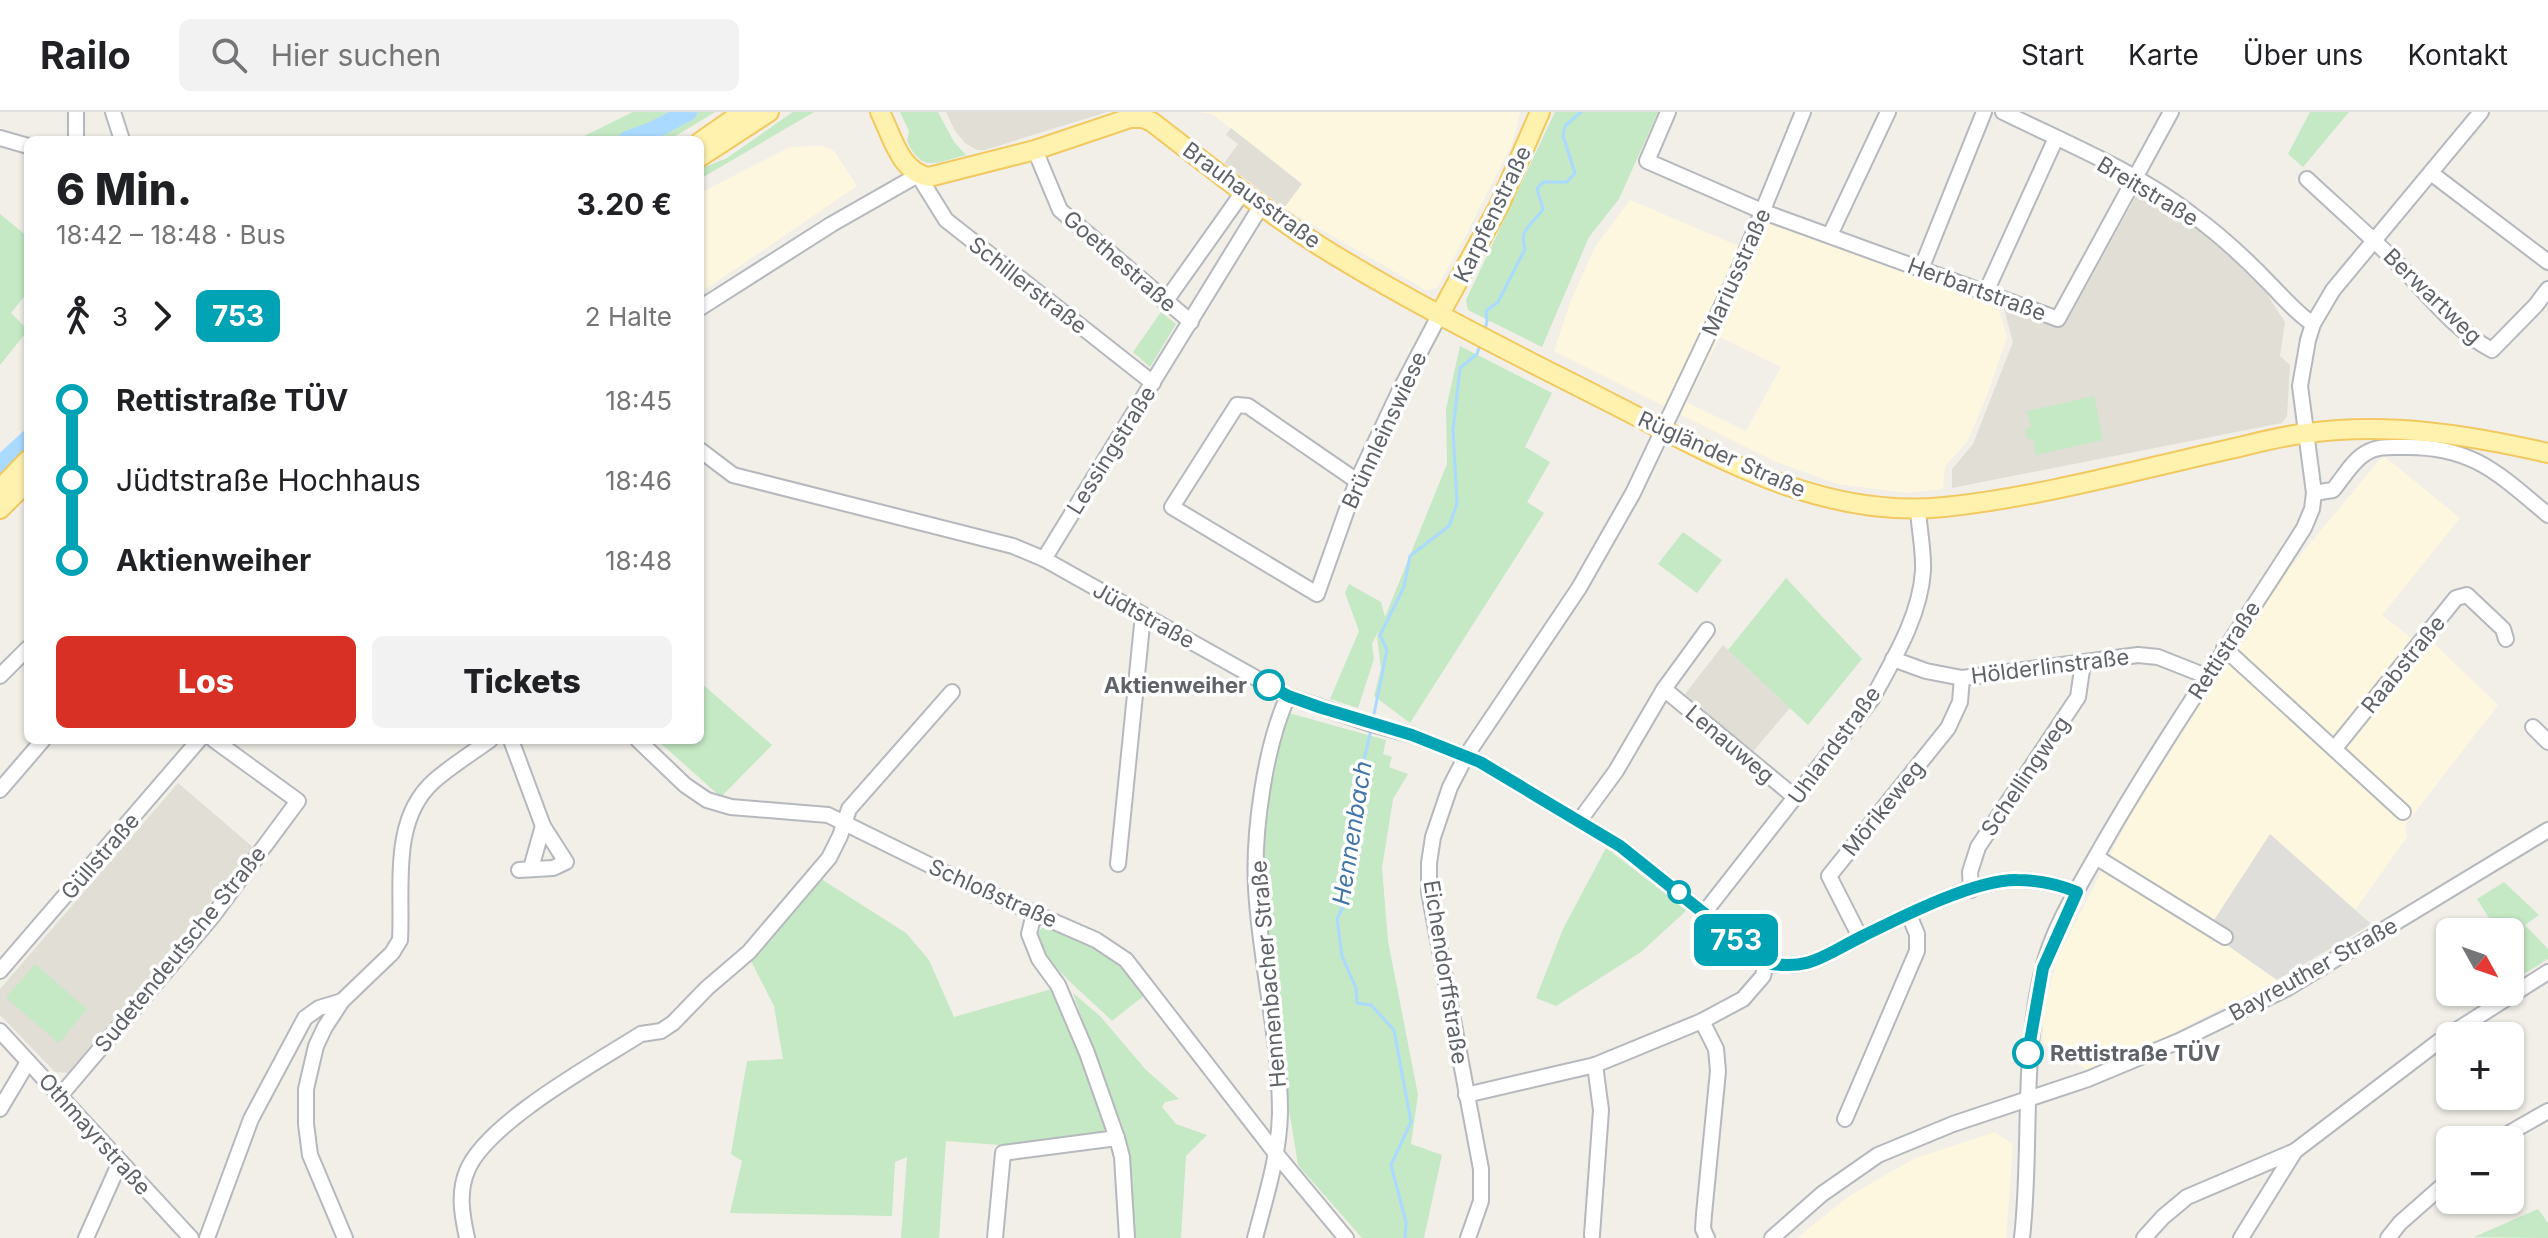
<!DOCTYPE html>
<html lang="de">
<meta charset="utf-8">
<style>
:root{--surface:#fff;--page:#f2f2f2;--text:#202124;--muted:#757577;--line:#e0e0e0;--accent:#d93025}
body{margin:0;font-family:Inter,sans-serif;background:var(--page);color:var(--text);height:100vh;display:flex;flex-direction:column;font-size:30px;white-space:nowrap}
*{box-sizing:border-box;margin:0}
p{font-size:26px;color:var(--muted)}
.icon{flex:none;width:44px;height:44px;fill:none;stroke:currentColor;stroke-width:2;stroke-linecap:round;stroke-linejoin:round}
.map{position:relative;flex:1;overflow:hidden}
.drawer{position:absolute;left:24px;top:24px;width:680px;height:608px;display:flex;flex-direction:column;background:var(--surface);border-radius:12px;box-shadow:0 2px 6px #0004}
.drawer>*{flex:none}
.badge{padding:0 16px;border-radius:12px;font-size:28px;line-height:52px}
.needle{width:52px;rotate:130deg}
.fabs{position:absolute;left:2436px;top:806px;display:grid;gap:16px}
.fabs a{display:grid;place-items:center;width:88px;height:88px;border-radius:12px;background:var(--surface);box-shadow:0 2px 6px #0004;font-size:40px}
.map>.badge{position:absolute;translate:-50% -50%;box-shadow:0 0 0 4px #fff}
.legs{display:flex;align-items:center;gap:12px;height:88px;padding:0 32px;font-size:26px}
.legs p{margin-inline-start:auto}
.overview{display:flex;align-items:center;justify-content:space-between;height:136px;padding:0 32px}
h1{font-size:44px;font-weight:800;line-height:60px}
.primary-button{display:flex;gap:16px;margin-top:auto;padding:16px 32px}
.primary-button a{flex:1;height:92px;border-radius:12px;background:var(--accent);color:#fff;font-size:32px;font-weight:800;line-height:92px;text-align:center}
.primary-button a+a{background:var(--page);color:var(--text)}
ul{padding:0 32px;list-style:none}
li{display:flex;align-items:center;gap:28px;height:80px;font-size:30px}
li i{display:grid;place-items:center;width:12px;height:100%;margin:0 10px;background:currentColor}
li i::after{content:'';width:20px;height:20px;margin:-10px;border:6px solid;border-radius:50%;background:var(--surface)}
li p{margin-inline-start:auto}
li:first-child i{background:linear-gradient(#0000 50%,currentColor 0)}
li:last-child i{background:linear-gradient(currentColor 50%,#0000 0)}
header{display:flex;align-items:center;gap:48px;box-sizing:border-box;height:112px;padding:0 40px;background:var(--surface);border-bottom:2px solid var(--line)}
header strong{font-size:38px}
nav{display:flex;gap:44px;margin-inline-start:auto;font-size:28px}
.search{width:560px;height:72px;background:var(--page);display:flex;align-items:center;gap:20px;box-sizing:border-box;padding:0 28px;border-radius:12px;color:var(--muted);font-size:30px}
.map>svg:first-child{display:block}
</style>
<header>
<strong>Railo</strong>
<div class="search"><svg class="icon" aria-label="search" viewBox="0 0 24 24"><circle cx="10" cy="10" r="6"/><path d="M15 15l6 6"/></svg>Hier suchen</div>
<nav><a>Start</a><a>Karte</a><a>Über uns</a><a>Kontakt</a></nav>
</header>
<div class="map">
<svg width="2548" height="1126" viewBox="0 0 2548 1126">
<rect width="100%" height="100%" fill="#f1efe8"/>
<!-- commercial -->
<g fill="#fef7e0" fill-rule="evenodd">
<polygon points="1197,0 1520,0 1513,30 1467,121 1437,176 1426,178 1284,96 1302,72 1212,2"/>
<polygon points="823,34 834,39 857,74 700,181 700,81 790,35"/>
<path d="M1630 88 1755 141 1768 111 1998 195 2007 225 1988 281 1967 330 1945 354 1943 377 1905 381 1838 372 1776 350 1554 239 1570 191 1595 135ZM1720 225 1781 255 1746 319 1686 290Z"/>
<polygon points="2385,345 2460,406 2382,503 2415,529 2423,521 2498,593 2405,713 2407,725 2355,798 2270,722 2207,819 2277,868 2171,922 2089,959 2043,931 2043,898 2058,845 2130,704 2219,563 2290,456 2380,347"/>
<polygon points="1995,1020 2013,1032 2006,1126 1797,1126 1848,1085 1913,1047"/>
</g>
<!-- industrial -->
<polygon fill="#e0deda" points="2270,722 2371,812 2277,868 2207,819"/>
<!-- education -->
<g fill="#e1ded6">
<polygon points="946,0 1107,0 985,38 977,38 965,31 955,19"/>
<polygon points="1231,16 1302,72 1284,96 1224,51 1238,32 1226,23"/>
<polygon points="2143,79 2149,81 2202,117 2266,181 2285,210 2280,244 2290,253 2287,304 2282,311 1952,376 1952,357 1973,332 2013,230 2003,193 2065,213 2135,86"/>
<polygon points="1723,533 1790,596 1752,641 1685,582"/>
<polygon points="178,671 255,737 68,961 55,960 0,903 0,877"/>
</g>
<!-- green -->
<g fill="#c5e8c5">
<polygon points="633,0 715,0 669,28 576,28"/>
<polygon points="793,0 814,0 700,67 700,57 727,46"/>
<path d="M900 0H938L954 30 966 43C937 50 922 62 907 29L909 19Z"/>
<polygon points="1555,0 1658,0 1619,87 1589,125 1542,235 1468,198 1466,188"/>
<polygon points="2310,0 2349,0 2303,55 2288,42"/>
<polygon points="0,102 28,125 28,180 11,201 28,218 0,253"/>
<polygon points="1161,200 1176,212 1150,255 1133,240"/>
<polygon points="1460,234 1552,281 1525,335 1550,350 1527,390 1544,401 1410,611 1374,584 1381,557 1377,525 1379,518 1372,532 1374,547 1358,596 1330,587 1359,519 1345,481 1349,472 1381,490 1385,505 1447,352 1446,297"/>
<polygon points="2094,284 2103,328 2036,343 2033,327 2027,327 2025,318 2031,315 2027,299"/>
<polygon points="1683,420 1722,448 1697,481 1658,452"/>
<polygon points="1786,466 1862,547 1808,613 1728,538"/>
<polygon points="700,570 772,633 721,685 657,628 700,628"/>
<polygon points="1285,600 1386,628 1383,642 1392,645 1389,655 1408,662 1393,687 1382,756 1388,829 1418,983 1411,1032 1442,1043 1424,1126 1362,1126 1298,1053 1286,979 1260,787 1269,687"/>
<polygon points="1606,736 1687,798 1641,840 1556,894 1536,886 1563,817"/>
<polygon points="818,765 906,821 929,848 954,905 1055,876 1107,1015 1100,1023 1013,1034 946,1029 939,1126 901,1126 907,1045 895,1050 892,1104 730,1101 742,1049 731,1042 747,949 783,947 774,894 750,847"/>
<polygon points="2504,770 2539,803 2525,813 2548,837 2548,847 2524,862 2510,840 2510,820 2498,820 2477,787"/>
<path d="M1047 812C1088 833 1116 845 1146 882L1112 909C1093 889 1037 845 1035 822Z"/>
<polygon points="35,852 87,897 59,931 6,886"/>
<path d="M1073 881 1100 904 1146 958 1179 987 1165 990 1162 995 1176 1012 1207 1023 1186 1044 1181 1126H1133C1132 1095 1133 1019 1114 997Z"/>
<polygon points="2538,1097 2548,1111 2548,1126 2474,1125"/>
</g>
<g fill="none" stroke-linecap="round" stroke-linejoin="round">
<!-- stream -->
<g stroke="#aadaff" stroke-width="3">
<path d="M1485 218 1487 209 1486 199 1498 190 1525 137C1518 116 1533 113 1543 97L1537 77 1543 70H1567L1575 61 1563 24 1565 14 1581 0"/>
<polyline points="1373,607 1387,538 1380,523 1404,475 1410,444 1449,414 1457,392 1453,318 1460,256 1477,242 1480,233"/>
<polyline points="1371,618 1357,677 1357,702 1345,767 1346,789 1337,807 1342,844 1356,876 1357,891 1371,893 1394,918 1411,1010 1391,1053 1406,1110 1405,1126"/>
</g>
<!-- river -->
<g stroke="#aadaff" stroke-width="18">
<polyline points="627,28 652,19 688,0"/>
<polyline points="0,353 28,327"/>
</g>
<defs>
<g id="minor">
<polyline points="113,0 122,28"/>
<polyline points="1668,0 1647,49 1764,100 2058,207 2171,0"/>
<path d="M2003 0C2066 31 2135 59 2191 102 2219 122 2245 146 2269 171 2284 186 2296 201 2313 212"/>
<polyline points="0,26 28,34"/>
<polyline points="76,28 76,0"/>
<polyline points="1035,38 1060,98 1191,210"/>
<polyline points="2431,61 2548,150"/>
<path d="M2307 67C2337 95 2368 122 2397 151 2426 180 2455 219 2492 238L2536 193 2548 177"/>
<polyline points="1830,123 1888,0"/>
<polyline points="1921,157 1984,0"/>
<polyline points="1986,180 2056,26"/>
<polyline points="1165,190 1243,80"/>
<polyline points="700,196 832,112 918,63 946,108 1153,271"/>
<path d="M700 338 733 363 1013 434 1044 447 1288 584 1368 611 1412 623 1480 650 1620 734 1766 851C1811 859 1824 843 1863 824 1901 805 1976 767 2017 768 2038 768 2057 772 2077 780"/>
<polyline points="1357,369 1248,294 1237,293 1172,395 1317,482 1357,369 1399,280 1440,202"/>
<path d="M2314 381 2333 378C2343 366 2353 348 2366 341 2377 334 2389 335 2402 335 2471 333 2498 361 2548 403"/>
<polyline points="1044,447 1261,94"/>
<polyline points="2224,536 2403,700"/>
<polyline points="1893,547 1926,559 1962,566 2138,543 2158,545 2206,564"/>
<polyline points="0,564 28,536"/>
<polyline points="1664,577 1796,686"/>
<polyline points="2533,615 2548,630"/>
<polyline points="511,628 543,714 566,750 553,756 519,758"/>
<polyline points="638,628 685,673 707,688 731,695 828,703 970,773 1096,828 1126,848 1277,1043 1346,1126"/>
<polyline points="2335,636 2456,486 2467,483 2503,517 2506,527"/>
<polyline points="0,678 43,628"/>
<polyline points="1580,708 1616,659 1664,577 1707,518"/>
<polyline points="2096,745 2225,825"/>
<polyline points="1118,752 1143,503"/>
<polyline points="531,756 543,714"/>
<polyline points="1971,778 1970,760 1978,735 2078,585 2083,551"/>
<polyline points="1034,801 1029,822 1039,847 1058,873 1087,941 1117,1026 1122,1045 1127,1126"/>
<path d="M1704 801 1872 587C1893 548 1920 505 1923 459 1924 439 1919 417 1918 397"/>
<polyline points="1860,825 1829,764 1948,616 1960,590 1962,566"/>
<polyline points="0,859 199,628"/>
<polyline points="1702,909 1716,937 1718,959 1704,1102 1703,1117 1707,1126"/>
<polyline points="0,919 191,1126"/>
<polyline points="1466,983 1595,953 1702,909 1743,887 1763,864 1766,851"/>
<polyline points="60,984 212,805 298,689 214,628"/>
<polyline points="0,997 28,950"/>
<polyline points="1845,1007 1917,839 1917,822 1909,803"/>
<polyline points="2497,1028 2548,999"/>
<polyline points="1592,1123 1601,998 1595,953"/>
<polyline points="86,1126 120,1050"/>
<polyline points="207,1126 251,1007 305,906 319,896 342,889"/>
<path d="M345 1126 310 1043 306 1012V977L316 934 325 915 342 889 392 841 400 828C403 776 390 708 434 669 451 654 472 641 490 628"/>
<path d="M467 1126C462 1103 458 1081 467 1059 486 1011 597 950 641 922L661 919 673 911 707 876 749 840 829 746 840 724 849 697 952 580"/>
<polyline points="995,1126 1003,1041 1117,1026"/>
<path d="M1255 1126C1266 1084 1279 1044 1280 1001 1280 925 1260 851 1256 776 1253 720 1265 634 1288 584"/>
<polyline points="1468,1126 1481,1089 1481,1057 1429,780 1429,751 1433,725 1450,675 1466,644 1579,476 1633,381 1736,164 1803,0"/>
<polyline points="1772,1126 1822,1082 1878,1043 1953,1012 2088,967 2179,929 2286,877 2548,718"/>
<path d="M2022 1126C2032 1036 2021 949 2042 860 2052 816 2080 773 2102 734 2165 624 2237 522 2304 416L2312 397 2314 381 2300 274 2308 228 2313 212 2333 178 2481 0"/>
<polyline points="2144,1126 2163,1105 2187,1085 2295,1039"/>
<polyline points="2241,1126 2295,1039 2438,930 2548,860"/>
<polyline points="2388,1126 2400,1111 2450,1067"/>
</g>
<g id="major">
<path d="M880 0C892 24 900 60 929 65L1035 38 1130 6H1143L1152 10C1208 53 1263 98 1323 136 1413 192 1509 239 1603 287 1710 341 1819 408 1944 395 2039 385 2133 359 2226 338 2253 332 2280 324 2308 321 2389 310 2469 323 2548 341"/>
<polyline points="700,30 743,0"/>
<polyline points="700,45 769,0"/>
<polyline points="1440,202 1499,94 1540,0"/>
<polyline points="0,377 28,348"/>
<polyline points="0,397 28,369"/>
</g>
</defs>
<!-- minor casing -->
<use href="#minor" stroke="#b5b8bc" stroke-width="18"/>
<!-- major casing -->
<use href="#major" stroke="#f2c960" stroke-width="22"/>
<!-- minor -->
<use href="#minor" stroke="#fff" stroke-width="14"/>
<!-- major -->
<use href="#major" stroke="#fff2af" stroke-width="18"/>
</g>
<g fill="none" stroke-linecap="round" stroke-linejoin="round">
<defs>
<path id="line-1" d="M1269 573 1288 584 1322 596 1412 623 1480 650 1620 734 1766 851C1811 859 1824 843 1863 824 1901 805 1976 767 2017 768 2038 768 2057 772 2077 780L2043 856 2028 941"/>
</defs>
<!-- line-1 casing -->
<use href="#line-1" stroke="#fff" stroke-width="18"/>
<!-- line-1 -->
<use href="#line-1" stroke="#00a3b4" stroke-width="12"/>
</g>
<!-- markers -->
<g fill="#fff" stroke="#00a3b4" stroke-width="4">
<circle cx="1269" cy="573" r="14"/>
<circle cx="1679" cy="780" r="10"/>
<circle cx="2028" cy="941" r="14"/>
</g>
<g text-anchor="middle" dominant-baseline="central" stroke-width="7" stroke-linejoin="round" paint-order="stroke">
<!-- street labels -->
<g font-size="22" fill="#5f6368" stroke="#fff">
<text transform="translate(2148 79) rotate(31)">Breitstraße</text>
<text transform="translate(1252 83) rotate(36)">Brauhausstraße</text>
<text transform="translate(1492 102) rotate(-64)">Karpfenstraße</text>
<text transform="translate(1120 149) rotate(41)">Goethestraße</text>
<text transform="translate(1736 160) rotate(-66)">Mariusstraße</text>
<text transform="translate(1028 173) rotate(38)">Schillerstraße</text>
<text transform="translate(1977 177) rotate(20)">Herbartstraße</text>
<text transform="translate(2433 184) rotate(44)">Berwartweg</text>
<text transform="translate(1384 318) rotate(-65)">Brünnleinswiese</text>
<text transform="translate(1111 338) rotate(-58)">Lessingstraße</text>
<text transform="translate(1722 342) rotate(24)">Rügländer Straße</text>
<text transform="translate(1144 503) rotate(29)">Jüdtstraße</text>
<text transform="translate(2224 538) rotate(-57)">Rettistraße</text>
<text transform="translate(2403 552) rotate(-51)">Raabstraße</text>
<text transform="translate(2050 554) rotate(-7)">Hölderlinstraße</text>
<text transform="translate(1730 632) rotate(40)">Lenauweg</text>
<text transform="translate(1834 633) rotate(-54)">Uhlandstraße</text>
<text transform="translate(2025 664) rotate(-56)">Schellingweg</text>
<text transform="translate(1883 696) rotate(-51)">Mörikeweg</text>
<text transform="translate(100 744) rotate(-49)">Güllstraße</text>
<text transform="translate(993 781) rotate(24)">Schloßstraße</text>
<text transform="translate(180 837) rotate(-51)">Sudetendeutsche Straße</text>
<text transform="translate(2313 857) rotate(-29)">Bayreuther Straße</text>
<text transform="translate(1446 860) rotate(81)">Eichendorffstraße</text>
<text transform="translate(1268 862) rotate(-95)">Hennenbacher Straße</text>
<text transform="translate(95 1022) rotate(48)">Othmayrstraße</text>
</g>
<!-- stop labels -->
<g font-size="22" font-weight="bold" fill="#5f6368" stroke="#fff" text-anchor="end">
<text x="1247" y="573">Aktienweiher</text>
<text x="2050" y="941" text-anchor="start">Rettistraße TÜV</text>
</g>
<!-- water labels -->
<g font-size="24" font-style="italic" fill="#4174aa" stroke="#fff">
<text transform="translate(1352 721) rotate(-81)">Hennenbach</text>
</g>
</g>
</svg>
<div class="fabs">
<a><svg class="needle" viewBox="-14 -14 28 28"><path d="M0-13l5 13h-10z" fill="#e53935"/><path d="M0 13l5-13h-10z" fill="#757577"/></svg></a>
<a>+</a>
<a>−</a>
</div>
<b class="badge" style="left:1736px;top:828px;background:#00a3b4;color:#fff">753</b>
<section class="drawer">
<div class="overview"><div><h1>6 Min.</h1><p>18:42 – 18:48 · Bus</p></div><b>3.20 €</b></div>
<div class="legs"><svg class="icon" aria-label="walk" viewBox="0 0 24 24"><circle cx="13" cy="4" r="2"/><path d="M13 8l-2 6 4 7M11 14l-3 7M7 12l3-4h3l4 4"/></svg>3<svg class="icon" aria-label="forward" viewBox="0 0 24 24"><path d="M9 5l7 7-7 7"/></svg><b class="badge" style="background:#00a3b4;color:#fff">753</b><p>2 Halte</p></div>
<ul>
<li><i style="color:#00a3b4"></i><b>Rettistraße TÜV</b><p>18:45</p></li>
<li><i style="color:#00a3b4"></i><span>Jüdtstraße Hochhaus</span><p>18:46</p></li>
<li><i style="color:#00a3b4"></i><b>Aktienweiher</b><p>18:48</p></li>
</ul>
<div class="primary-button"><a>Los</a><a>Tickets</a></div>
</section>
</div>
